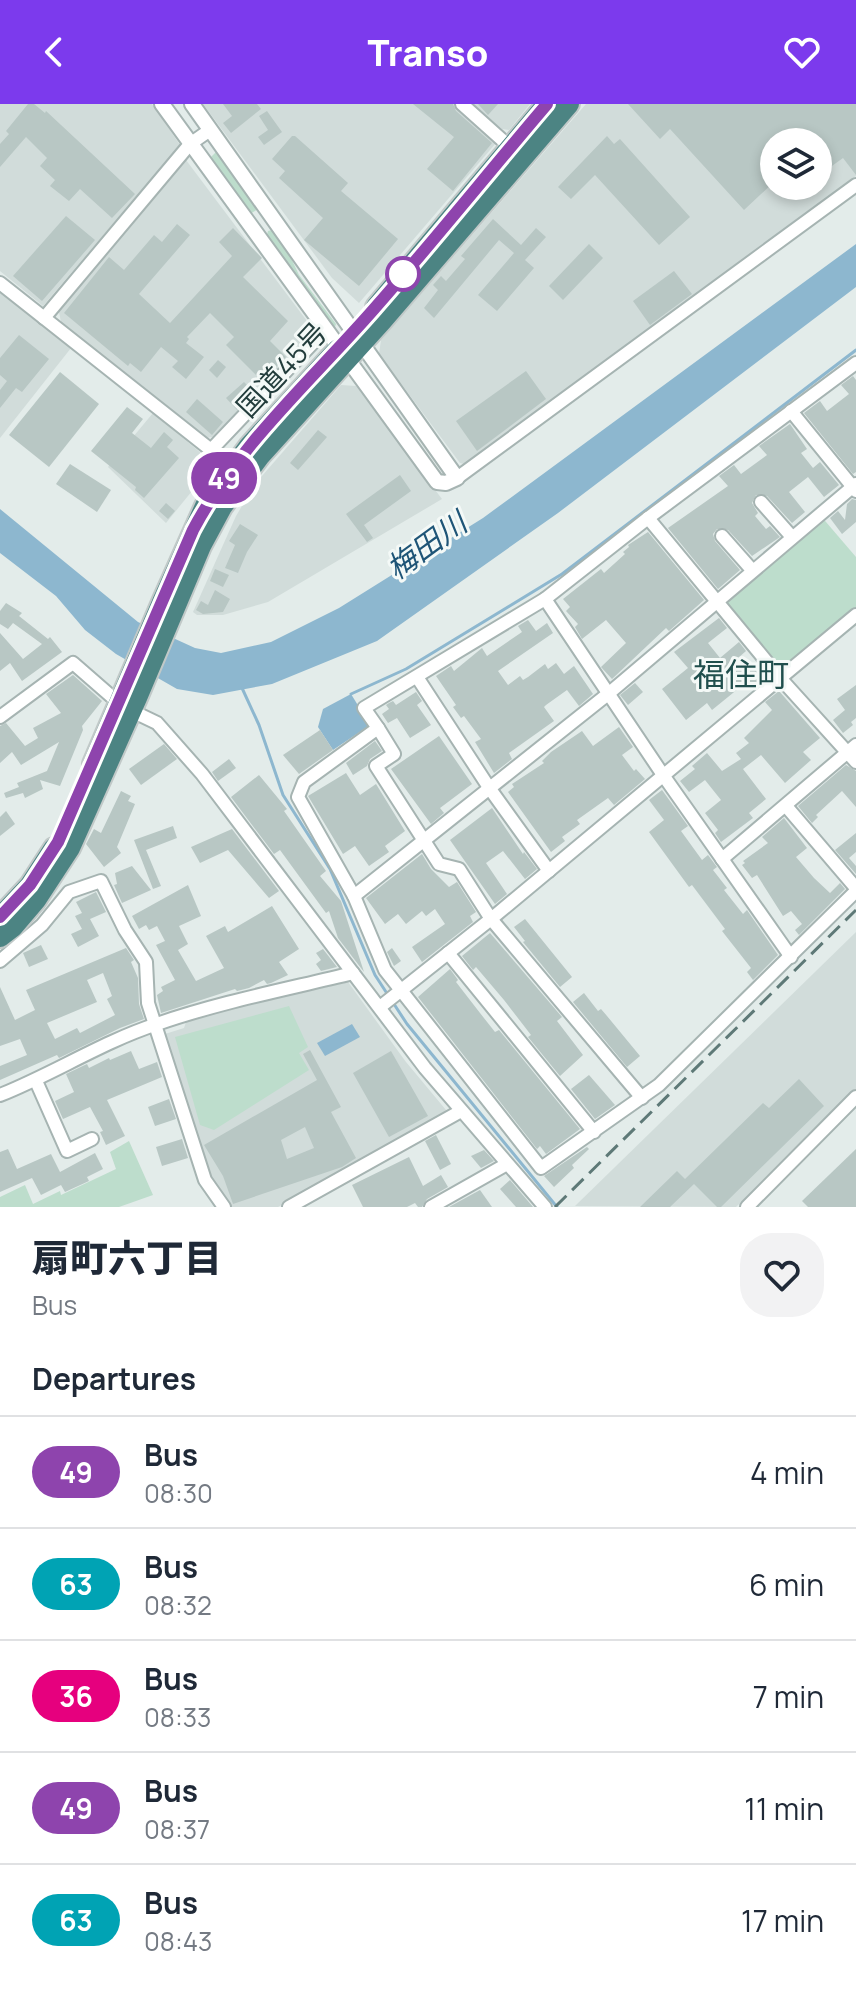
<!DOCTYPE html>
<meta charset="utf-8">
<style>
:root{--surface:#fff;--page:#f2f2f3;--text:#1f2937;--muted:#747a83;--line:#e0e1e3;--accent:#7c3aed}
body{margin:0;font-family:Manrope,"Noto Sans JP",sans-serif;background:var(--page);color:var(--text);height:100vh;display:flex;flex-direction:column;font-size:30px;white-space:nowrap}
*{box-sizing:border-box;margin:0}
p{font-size:26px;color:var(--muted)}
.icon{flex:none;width:44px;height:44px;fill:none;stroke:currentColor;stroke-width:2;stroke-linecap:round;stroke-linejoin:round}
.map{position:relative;height:1103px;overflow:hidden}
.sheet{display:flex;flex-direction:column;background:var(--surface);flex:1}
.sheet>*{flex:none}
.badge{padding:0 16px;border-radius:26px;font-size:28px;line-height:52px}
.controls{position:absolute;left:760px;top:24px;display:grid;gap:16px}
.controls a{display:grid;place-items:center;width:72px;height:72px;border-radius:50%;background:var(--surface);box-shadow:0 4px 12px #0003;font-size:40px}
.map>.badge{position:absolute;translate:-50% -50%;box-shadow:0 0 0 4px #fff}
h2{padding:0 32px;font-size:30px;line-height:72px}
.round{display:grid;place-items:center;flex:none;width:84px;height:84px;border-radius:32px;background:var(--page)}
.summary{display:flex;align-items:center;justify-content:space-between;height:136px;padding:0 32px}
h1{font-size:38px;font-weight:800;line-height:60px}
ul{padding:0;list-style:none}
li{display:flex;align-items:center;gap:24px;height:112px;padding:0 32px;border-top:2px solid var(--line)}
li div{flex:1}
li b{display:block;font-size:30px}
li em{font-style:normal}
li .badge{min-width:88px;font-weight:700;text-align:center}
header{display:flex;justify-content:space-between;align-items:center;height:104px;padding:0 32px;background:var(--accent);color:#fff;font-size:36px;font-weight:800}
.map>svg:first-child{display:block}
</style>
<header><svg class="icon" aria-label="back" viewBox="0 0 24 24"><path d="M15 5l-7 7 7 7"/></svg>Transo<svg class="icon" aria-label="heart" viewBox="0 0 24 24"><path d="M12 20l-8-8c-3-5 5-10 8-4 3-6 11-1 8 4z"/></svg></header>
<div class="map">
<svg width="856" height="1103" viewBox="0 0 856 1103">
<rect width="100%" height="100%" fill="#e3ecea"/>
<!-- built -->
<g fill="#d1dcda" fill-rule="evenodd">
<polygon points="0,0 152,0 180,41 43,202 0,167"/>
<polygon points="203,0 459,0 494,28 496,39 359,199 332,174"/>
<polygon points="472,0 530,0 509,26 502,25"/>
<path d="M586 0H856V72L468 361 460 359 379 250 381 236ZM774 38H818V82H774Z"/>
<polygon points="186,56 316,229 216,332 207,334 61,218 59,208"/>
<polygon points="0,187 71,244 0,334"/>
<polygon points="341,281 356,282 442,395 268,498 223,511 197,511 193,508 236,412 255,380"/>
<polygon points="153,309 214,360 166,419 108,363"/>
<polygon points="856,828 856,985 736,1103 575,1102"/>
<polygon points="348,878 406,958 446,1006 445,1009 278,1103 229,1103 214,1079 197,1035 165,930 184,924 187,915"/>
</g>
<!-- green -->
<g fill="#bdddcc">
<polygon points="216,48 220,49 257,102 258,105 250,110 210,54"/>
<polygon points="272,126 282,135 299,171 336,220 335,223 331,224 266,134 268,127"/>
<polygon points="820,411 856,453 856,503 782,566 722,495"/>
<polygon points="289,902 308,943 299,949 309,966 214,1026 200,1021 175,933"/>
<polygon points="129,1037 153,1091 119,1103 0,1103 0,1093 25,1081 33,1100 60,1087 61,1091 116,1065 110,1048"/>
</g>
<!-- water -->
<g fill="#8db7cf">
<polygon points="856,140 856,183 558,409 377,537 272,580 213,591 177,585 116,550 85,526 56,492 0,449 0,405 138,518 195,544 221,549 271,538 339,504 483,414"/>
<polygon points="351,590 370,621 333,646 318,623 323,605"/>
<polygon points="352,920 360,933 325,952 317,939"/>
</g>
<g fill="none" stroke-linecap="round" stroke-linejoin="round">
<!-- stream -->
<g stroke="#8db7cf" stroke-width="3">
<polyline points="242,584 259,621 283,691 330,765 375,871 388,891"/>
<polyline points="351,590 406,565 562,470 856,246"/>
<polyline points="392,897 407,920 557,1103"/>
</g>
</g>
<!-- building -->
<g fill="#b8c7c4" fill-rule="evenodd">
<polygon points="28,0 34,0 45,9 46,7 135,90 112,114 80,85 69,97 50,82 55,76 40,62 47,54 26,33 0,63 0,40 9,30 6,27"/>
<polygon points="223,0 257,0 261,5 231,29 223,19 232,12"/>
<polygon points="413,0 453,0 456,7 492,39 453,87 427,65 454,33"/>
<polygon points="478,0 498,0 488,11"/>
<polygon points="628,0 856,0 856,71 843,54 818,72 818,38 774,38 774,78 744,106 670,25 660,35"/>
<polygon points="267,7 282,28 264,41 258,33 268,26 259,12"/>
<polygon points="292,32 295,32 348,79 341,87 398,135 359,182 304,136 323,114 279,74 285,67 272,55"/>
<polygon points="607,32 614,40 620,35 690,113 659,141 595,71 571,95 558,83"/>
<polygon points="66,112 95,136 42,197 13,172"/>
<polygon points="493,115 521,141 536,124 546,133 525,156 534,164 497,207 478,191 514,149 499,136 434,214 424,204 438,186 433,181 441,172 446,177 465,155 461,152"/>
<polygon points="177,120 190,131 139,190 170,219 232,152 219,138 233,124 262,154 243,173 288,217 270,237 286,253 262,277 226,241 234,233 210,209 187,233 189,235 186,239 204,253 186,275 172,263 178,257 161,243 141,268 130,259 128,262 64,209 109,153 124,166 154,131 162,138"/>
<polygon points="589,140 603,154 563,196 549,182"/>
<polygon points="674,167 692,190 650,221 633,197"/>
<polygon points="19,231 49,255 22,288 16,284 0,304 0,286 7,277 0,271 0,254"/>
<polygon points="218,256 226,263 217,274 209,266"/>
<polygon points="526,267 546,295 477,347 456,317"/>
<polygon points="60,268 99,300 49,363 9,331"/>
<polygon points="853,272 856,276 856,368 853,370 804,309 820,297 827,307 849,290 841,281"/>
<polygon points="244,278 254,288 237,306 226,294"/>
<polygon points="197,295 223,318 212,331 186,308"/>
<polygon points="127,303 143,315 132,329 151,344 164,328 173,336 167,343 179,354 144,394 135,386 136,383 91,347"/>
<polygon points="790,320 807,345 801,349 813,364 820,358 839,381 824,393 808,373 789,388 805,408 792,419 767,392 756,391 752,399 758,409 755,412 766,425 770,422 780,433 752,452 728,426 717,425 713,430 715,437 740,466 718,485 668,424 728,382 719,372 734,361 741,370 767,351 759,342"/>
<polygon points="318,326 327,333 298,366 290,359"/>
<polygon points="70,360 111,386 97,408 56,380"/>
<polygon points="400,371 411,387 364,421 373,434 367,438 346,410"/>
<polygon points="852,395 856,396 856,418 842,430 830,414 838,407 845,416 847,400"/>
<polygon points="166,399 175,407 168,415 159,407"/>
<polygon points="240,420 258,431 247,448 238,469 225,464 235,441 229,437"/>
<polygon points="648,428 704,496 669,527 666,524 612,575 601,563 626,539 606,516 582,535 575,523 578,520 566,507 570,503 563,495 601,465 604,469 625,450 623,448 629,443 628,441"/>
<polygon points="215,465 229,471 223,483 210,477"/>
<polygon points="215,486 230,495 223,508 203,510 196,506 201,497 208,501"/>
<polygon points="6,499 22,509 19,512 48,535 50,533 62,548 22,577 10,559 0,567 0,529 23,555 42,540 13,519 8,525 0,520 0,507"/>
<polygon points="719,514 727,524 708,539 720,554 739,538 746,547 738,554 749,567 753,563 762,574 748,585 744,580 712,606 707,599 686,616 662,585 688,564 674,548"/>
<polygon points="528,516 536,527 547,519 553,529 498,567 508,581 520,572 523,576 528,573 545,560 548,565 556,559 564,570 574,562 593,590 579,602 567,586 546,601 544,603 554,617 509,649 512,655 494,669 475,638 481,635 464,612 461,614 453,603 456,601 436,572 451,562 454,567 482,544 487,552 522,528 518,522"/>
<polygon points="73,571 102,597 82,622 83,626 60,682 40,676 43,685 25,694 23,689 6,694 4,689 19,683 17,679 47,667 59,638 21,661 12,648 0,659 0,622 6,619 25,642 38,634 33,624 61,609 46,590"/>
<polygon points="635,579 643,588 628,601 620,591"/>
<polygon points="856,581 856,614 851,618 853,621 843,629 833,616 845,606 837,595"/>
<polygon points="779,587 820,634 803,648 811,656 785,679 761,651 743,665 766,695 749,709 753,714 721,738 715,729 718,726 705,709 721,696 705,676 689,688 680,677 695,665 692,662 707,649 722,667 741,655 736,649 749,639 744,634 772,606 765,598"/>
<polygon points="416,588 422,597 417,601 431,621 410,634 397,614 388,619 382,610 389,605 386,601 389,599 393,597 396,601"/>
<polygon points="619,623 633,643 622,651 634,667 636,665 645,675 614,701 608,694 577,716 580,720 562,733 565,737 551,748 508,688 514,683 512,680 544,659 542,657 551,648 582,627 593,642"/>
<polygon points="320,626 333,646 299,670 283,651"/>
<polygon points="439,632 472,680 440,704 444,709 431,720 391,665"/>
<polygon points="375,637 382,647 370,655 367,662 353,671 346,659"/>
<polygon points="164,640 177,655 141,681 129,665"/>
<polygon points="229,655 236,664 218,677 212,668"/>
<polygon points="846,661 856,667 856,703 842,687 816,711 818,713 812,719 798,702"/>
<polygon points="346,669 360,691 376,680 405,727 385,742 389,748 369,762 355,742 343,750 308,692"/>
<polygon points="259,671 287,705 284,707 326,767 320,772 341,797 364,868 338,834 329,807 326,809 280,746 274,750 231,693"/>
<polygon points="662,686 688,722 681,727 702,756 708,751 717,763 713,766 727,784 724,786 743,810 747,806 778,851 753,876 747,868 751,864 722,827 725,825 692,781 689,783 649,728 664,716 649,696"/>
<polygon points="121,687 131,692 128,697 135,700 117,743 121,749 104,763 86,740 94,725 101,729"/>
<polygon points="492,704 523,750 524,748 537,765 525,775 503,747 486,759 507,790 495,800 450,736"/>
<polygon points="6,707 15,720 0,732 0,713"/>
<polygon points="784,714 807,744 796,753 814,774 830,789 840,779 845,785 799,831 795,826 802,820 791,807 783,812 757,771 752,774 742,761 745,759 743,757 768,739 762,733"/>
<polygon points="173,722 177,734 146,746 161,782 153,785 134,736"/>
<polygon points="232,725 279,787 269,794 228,746 200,759 191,743"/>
<polygon points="856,729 856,748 849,754 856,762 856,770 835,746"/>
<polygon points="422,750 431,765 449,783 457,778 476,808 470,812 473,818 422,858 412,843 445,820 435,805 426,812 422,807 406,820 398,810 385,820 366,794"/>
<polygon points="132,762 151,786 122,799 114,781 117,780 115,769"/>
<polygon points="188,781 201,812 179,822 188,840 178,846 196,877 224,864 206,832 225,822 228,828 272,802 299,845 279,858 288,871 271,879 267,880 264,876 249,884 237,887 235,885 161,909 157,891 163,887 161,883 175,876 156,841 165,837 157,822 149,826 146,821 139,825 132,812"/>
<polygon points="96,788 106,808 90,815 99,832 78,843 71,830 82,825 75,812 82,809 76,798"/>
<polygon points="525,815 572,873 560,883 523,838 525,837 514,823"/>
<polygon points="490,829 562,913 557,917 583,951 560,972 528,933 531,931 504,896 476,863 473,866 462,852"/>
<polygon points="41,841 48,855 29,863 23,849"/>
<path d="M126 844 134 856 131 858 138 874 139 900 144 915 120 924 59 954 57 951 0 976V962L27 951 20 935 0 942V883L15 916 35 906 26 886ZM103 869 112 892 107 895 115 911 80 929 77 924 55 935 47 919 97 898 87 876Z"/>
<polygon points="392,844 401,857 394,862 387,848"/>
<polygon points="323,845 337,863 321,867 316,860 321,856 316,849"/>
<polygon points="450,865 458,876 456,878 480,909 495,928 499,926 580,1025 546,1050 540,1042 537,1045 418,893"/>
<polygon points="584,889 598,907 601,905 607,912 640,952 627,963 573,898"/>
<path d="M310 946 341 1003 331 1008 356 1054 342 1063 233 1100 223 1072 204 1041 317 976 303 950ZM305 1023 314 1044 287 1055 281 1036Z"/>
<polygon points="131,947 139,965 157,958 162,973 107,996 125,1032 106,1041 100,1028 103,1027 90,1003 63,1015 55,997 74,988 66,970 87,960 89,964 109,954 110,956"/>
<polygon points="391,947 428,1012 389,1033 353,969"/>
<polygon points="589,971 615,1001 595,1015 571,985"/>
<polygon points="799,975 824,1002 721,1103 717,1103 694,1080 670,1103 640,1103 677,1067 685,1075 763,999 769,1004"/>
<polygon points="169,995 176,1015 155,1022 148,1003"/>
<polygon points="436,1031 451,1060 440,1066 425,1037"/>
<polygon points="182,1035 188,1054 162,1062 156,1043"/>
<polygon points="587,1043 589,1045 572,1061 574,1064 554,1083 544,1072"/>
<polygon points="8,1045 17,1065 51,1050 60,1068 95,1049 103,1065 87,1073 89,1077 65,1088 61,1081 41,1091 32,1074 0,1088 0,1048"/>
<polygon points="856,1045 856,1103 808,1103 802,1097"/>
<polygon points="484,1046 494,1057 481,1064 471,1052"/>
<polygon points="409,1053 423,1082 441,1071 448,1083 427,1095 422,1103 418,1103 415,1099 407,1103 363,1103 352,1081"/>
<polygon points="510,1076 533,1103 516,1103 500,1085"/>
<polygon points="480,1086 492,1103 449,1103"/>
</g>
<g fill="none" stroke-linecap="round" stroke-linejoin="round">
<defs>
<g id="minor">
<polyline points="462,0 510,43"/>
<polyline points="0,179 211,346 325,226"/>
<polyline points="44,214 190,40 210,26"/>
<polyline points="856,259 648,414 545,495 364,604 378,624 304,678 298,693 354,792 385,866 541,1064 659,981 856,787"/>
<polyline points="791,307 856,387"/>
<polyline points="457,374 856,81"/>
<polyline points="761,398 792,433"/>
<polyline points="648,414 781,575 856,658"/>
<polyline points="722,432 752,466"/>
<polyline points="545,495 663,671 791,853"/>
<polyline points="417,573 490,685 549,767"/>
<polyline points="132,607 157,619 202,670 425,964 545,1103"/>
<polyline points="0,613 73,559 112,593 120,597"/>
<polyline points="378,624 394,650 376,662 439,760 459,765 491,815 856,511"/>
<polyline points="786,702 856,784"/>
<polyline points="722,755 856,641"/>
<polyline points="354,792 608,590 856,380"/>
<polyline points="448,849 594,1028"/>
<polyline points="0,857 42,821 69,788 101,777 125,826 146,858 148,899 205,1076 224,1103"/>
<polyline points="380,903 491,815 642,994"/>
<polyline points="36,977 67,1047 92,1035"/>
<path d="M0 991C53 970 102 938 157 920 220 898 288 885 353 869"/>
<polyline points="289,1103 461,1007"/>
<polyline points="431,1103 507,1060"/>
<polyline points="747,1103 856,993"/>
</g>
<polyline id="tertiary" points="162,0 437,378 446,379 457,374 192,0"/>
<g id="trunk">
<polyline points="376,203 547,0"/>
<polyline points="93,660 163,496 205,402 249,342 338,245"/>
<polyline points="0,813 30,781 54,744"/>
<polyline points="0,833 13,823 36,796 70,744 137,594 201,442 222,403 260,352 383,216 569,0"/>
</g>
</defs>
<!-- minor casing -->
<use href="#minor" stroke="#a6b4b2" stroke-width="16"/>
<!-- tertiary casing -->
<use href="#tertiary" stroke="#a6b4b2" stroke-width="18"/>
<!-- trunk casing -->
<use href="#trunk" stroke="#c1c9c8" stroke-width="24"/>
<!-- minor -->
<use href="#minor" stroke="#fff" stroke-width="12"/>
<!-- tertiary -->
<use href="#tertiary" stroke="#fff" stroke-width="14"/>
<!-- trunk -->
<use href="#trunk" stroke="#4c8483" stroke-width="20"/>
<!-- rail -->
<polyline stroke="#5e7977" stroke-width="3" stroke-dasharray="16 8" stroke-linecap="butt" points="555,1103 856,806"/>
</g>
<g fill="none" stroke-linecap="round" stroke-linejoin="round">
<defs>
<path id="line" d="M0 813 30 781 58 738 193 426C238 341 311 277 374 205 433 138 489 68 547 0"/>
</defs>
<!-- line casing -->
<use href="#line" stroke="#fff" stroke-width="18"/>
<!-- line -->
<use href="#line" stroke="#8e44ad" stroke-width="12"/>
</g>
<!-- markers -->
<circle fill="#fff" stroke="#8e44ad" stroke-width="4" cx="403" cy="170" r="16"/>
<g text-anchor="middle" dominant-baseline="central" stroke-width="6" stroke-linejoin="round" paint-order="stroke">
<!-- street labels -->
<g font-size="28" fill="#233d3c" stroke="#f4f9f7">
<text transform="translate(281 265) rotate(-47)">国道45号</text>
</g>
<!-- water labels -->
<g font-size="30" font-style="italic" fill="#1f5577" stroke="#f4f9f7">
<text transform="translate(426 441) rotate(-36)">梅田川</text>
</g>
<!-- quarter labels -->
<g font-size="32" fill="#204f4d" stroke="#f4f9f7">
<text x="741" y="570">福住町</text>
</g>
</g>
</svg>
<div class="controls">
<a><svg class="icon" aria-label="layers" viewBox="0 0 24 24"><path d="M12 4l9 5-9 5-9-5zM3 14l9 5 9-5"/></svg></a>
</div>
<b class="badge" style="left:224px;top:374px;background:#8e44ad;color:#fff">49</b>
</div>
<section class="sheet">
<div class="summary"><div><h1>扇町六丁目</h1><p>Bus</p></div><a class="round"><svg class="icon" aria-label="heart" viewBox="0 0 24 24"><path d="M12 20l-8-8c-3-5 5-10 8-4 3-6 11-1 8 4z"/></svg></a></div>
<h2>Departures</h2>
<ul>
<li><span class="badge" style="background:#8e44ad;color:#fff">49</span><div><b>Bus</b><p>08:30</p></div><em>4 min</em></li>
<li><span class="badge" style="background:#00a3b4;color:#fff">63</span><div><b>Bus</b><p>08:32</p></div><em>6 min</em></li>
<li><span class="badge" style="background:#e6007e;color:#fff">36</span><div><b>Bus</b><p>08:33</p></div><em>7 min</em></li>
<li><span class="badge" style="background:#8e44ad;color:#fff">49</span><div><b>Bus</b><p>08:37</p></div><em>11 min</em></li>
<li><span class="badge" style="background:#00a3b4;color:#fff">63</span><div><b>Bus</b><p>08:43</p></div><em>17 min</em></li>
</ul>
</section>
